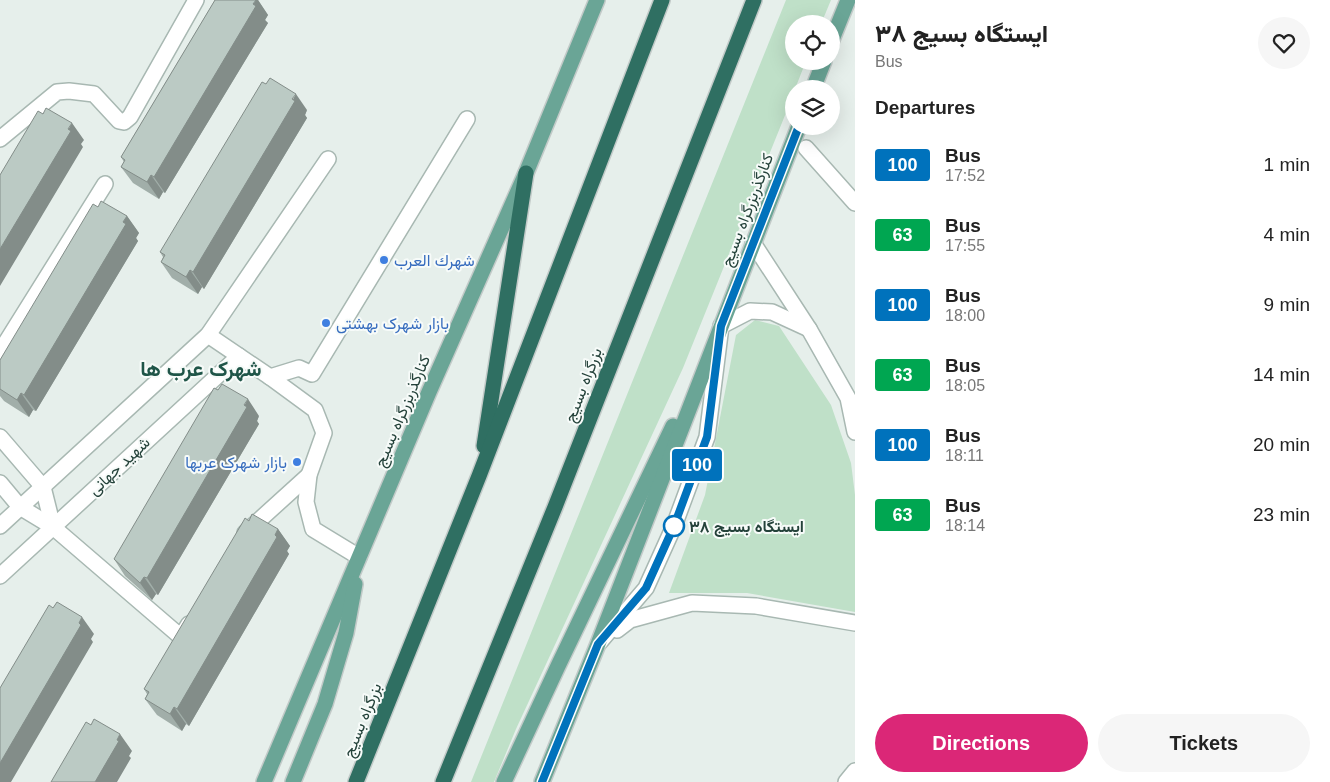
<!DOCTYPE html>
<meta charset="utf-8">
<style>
:root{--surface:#fff;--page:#f6f6f6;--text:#222;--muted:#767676;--accent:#db2777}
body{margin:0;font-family:Arial,Vazirmatn,sans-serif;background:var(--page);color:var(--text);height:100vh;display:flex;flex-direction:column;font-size:19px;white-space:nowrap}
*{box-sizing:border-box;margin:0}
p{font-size:16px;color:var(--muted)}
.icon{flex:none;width:28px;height:28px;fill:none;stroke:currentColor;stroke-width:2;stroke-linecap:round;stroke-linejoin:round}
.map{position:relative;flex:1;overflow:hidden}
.drawer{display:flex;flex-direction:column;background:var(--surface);width:475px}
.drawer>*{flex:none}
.badge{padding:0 10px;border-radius:4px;font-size:18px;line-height:32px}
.buttons{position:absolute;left:785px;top:15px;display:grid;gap:10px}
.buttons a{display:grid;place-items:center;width:55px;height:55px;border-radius:50%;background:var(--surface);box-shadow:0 5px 20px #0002;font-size:25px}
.map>.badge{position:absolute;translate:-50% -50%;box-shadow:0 0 0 2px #fff}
h2{padding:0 20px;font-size:19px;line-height:45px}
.round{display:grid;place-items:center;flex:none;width:52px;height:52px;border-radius:26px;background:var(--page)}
.headline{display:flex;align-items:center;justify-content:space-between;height:85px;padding:0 20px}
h1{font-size:24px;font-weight:800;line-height:38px}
.button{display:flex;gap:10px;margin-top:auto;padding:10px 20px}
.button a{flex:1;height:58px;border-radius:30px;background:var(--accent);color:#fff;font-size:20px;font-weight:800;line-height:58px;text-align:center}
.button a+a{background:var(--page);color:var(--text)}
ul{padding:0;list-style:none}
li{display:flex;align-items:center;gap:15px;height:70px;padding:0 20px}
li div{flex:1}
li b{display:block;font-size:19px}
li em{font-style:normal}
li .badge{min-width:55px;font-weight:700;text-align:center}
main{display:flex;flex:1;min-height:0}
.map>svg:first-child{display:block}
</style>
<main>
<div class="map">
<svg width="855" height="782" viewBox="0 0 855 782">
<rect width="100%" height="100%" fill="#e6efeb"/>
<!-- green -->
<g fill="#bfe0c8">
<polygon points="786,0 831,0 821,24 794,24 794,61 806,61 795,89 794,89 794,93 683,368 516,729 494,782 471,782"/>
<polygon points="755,320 779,326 831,405 851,463 855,495 855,612 747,593 669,593 705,495 736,335"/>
</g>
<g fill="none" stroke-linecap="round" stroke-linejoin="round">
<defs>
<g id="minor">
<polyline points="0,139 57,92 69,91 94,94 119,121 124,122 130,117 196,0"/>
<polyline points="806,148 855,203"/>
<polyline points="753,243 809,329 848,398 855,432"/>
<polyline points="208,335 270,377 315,410 324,433 309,475 306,502 313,529 359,557"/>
<polyline points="0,352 105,184"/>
<polyline points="270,377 299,368 312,374 467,119"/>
<polyline points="0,437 43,487 53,527"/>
<polyline points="0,483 20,507 53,527 181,637 189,624"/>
<polyline points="0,526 208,335 328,159"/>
<polyline points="245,533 309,475"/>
<polyline points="0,576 239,356"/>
<polyline points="617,630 630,620 692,603 756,606 855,623"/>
<polyline points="599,643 646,588 674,526 707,437 721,326 750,311 772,312 809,329"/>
<polyline points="846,782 855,771"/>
</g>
<g id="major">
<polyline points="831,42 848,0"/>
<polyline points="813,89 824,61"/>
<polyline points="264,782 429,392 526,173 597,0"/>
<polyline points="293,782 325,704 346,633 355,584"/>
<polyline points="504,782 558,666 673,426"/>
<polyline points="542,782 598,644 799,126"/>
</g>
<g id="highway">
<polyline points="484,446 526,173"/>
<polyline points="356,782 479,476 662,0"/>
<polyline points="443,782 555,507 754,0"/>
</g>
</defs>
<!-- minor casing -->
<use href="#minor" stroke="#a8b8b2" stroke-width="18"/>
<!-- major casing -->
<use href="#major" stroke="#c2cac8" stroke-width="18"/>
<!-- highway casing -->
<use href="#highway" stroke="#c2cac8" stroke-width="18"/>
<!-- minor -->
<use href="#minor" stroke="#fff" stroke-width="15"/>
<!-- major -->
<use href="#major" stroke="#6aa596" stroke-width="15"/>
<!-- highway -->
<use href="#highway" stroke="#2f6f62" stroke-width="15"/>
</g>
<!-- wall -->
<g fill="#a1aea9">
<polygon points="215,0 258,0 268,15 265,20 268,23 165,193 163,192 159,199 133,183 121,167 124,162 121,157"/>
<polygon points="307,110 305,115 307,118 204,289 202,287 198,294 172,278 161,262 163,257 160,252"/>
<polygon points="98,207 127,216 139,233 136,238 138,241 36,411 33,410 29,417 4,401 0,396 0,360"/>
<polygon points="259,416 257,421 259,424 158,595 156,594 152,600 125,576 114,559"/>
<polygon points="249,521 278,529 290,546 287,551 289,554 189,726 186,724 182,731 157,715 145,699 147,694 144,689"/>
</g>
<!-- shaded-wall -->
<g fill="#838d89">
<polygon points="256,0 258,0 268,15 265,20 268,23 165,193 154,177"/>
<polygon points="296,94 307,110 305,115 307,118 204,289 193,272"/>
<polygon points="72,123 84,140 81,144 83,147 0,286 0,249"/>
<polygon points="151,175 163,192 159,199 147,182"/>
<polygon points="127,216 139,233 136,238 138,241 36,411 24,395"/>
<polygon points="190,270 202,287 198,294 186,277"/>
<polygon points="21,393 33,410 29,417 17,400"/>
<polygon points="248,399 259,416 257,421 259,424 158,595 147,578"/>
<polygon points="278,529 290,546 287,551 289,554 189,726 177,709"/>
<polygon points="144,577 156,594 152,600 140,583"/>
<polygon points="82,617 94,634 91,639 93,642 11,782 0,782 0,763"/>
<polygon points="174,707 186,724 182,731 170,714"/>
<polygon points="120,734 132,751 129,756 131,758 117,782 95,782"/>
</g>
<!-- building -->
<g fill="#bbcac4" stroke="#838d89">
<polygon points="215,0 256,0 253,4 256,6 154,177 151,175 147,182 121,167 125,160 121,157"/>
<polygon points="270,78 296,94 292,99 295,101 193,272 190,270 186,277 161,262 165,255 160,252 262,82 266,84"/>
<polygon points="46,108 72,123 68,129 71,131 0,249 0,175 38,111 43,114"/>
<polygon points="101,201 127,216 123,222 126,224 24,395 21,393 17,400 0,389 0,360 93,204 98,207"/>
<polygon points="222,384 248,399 244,405 247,407 147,578 144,577 140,583 114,559 214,388 218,390"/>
<polygon points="252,514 278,529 275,535 277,537 177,709 174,707 170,714 145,699 149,692 144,689 244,520 245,518 249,521"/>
<polygon points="57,602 82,617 79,623 81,625 0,763 0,688 49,605 53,608"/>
<polygon points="94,719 120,734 117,740 119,741 95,782 51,782 86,722 91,725"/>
</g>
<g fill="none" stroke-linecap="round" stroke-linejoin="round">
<defs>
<polyline id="line" points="542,782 598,644 646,588 674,526 707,437 721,326 799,126"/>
</defs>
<!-- line casing -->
<use href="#line" stroke="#fff" stroke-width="11"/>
<!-- line -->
<use href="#line" stroke="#0072bc" stroke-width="8"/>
</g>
<!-- markers -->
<g fill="#3f7fe0" stroke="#f7fbf9" stroke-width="2">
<circle cx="384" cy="260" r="5"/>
<circle cx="326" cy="323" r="5"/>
<circle cx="297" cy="462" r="5"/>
</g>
<circle fill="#fff" stroke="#0072bc" stroke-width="2.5" cx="674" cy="526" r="10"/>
<g text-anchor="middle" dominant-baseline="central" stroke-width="4" stroke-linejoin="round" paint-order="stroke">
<!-- street labels -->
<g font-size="16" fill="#24423a" stroke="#f7fbf9">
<text transform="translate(747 210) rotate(-69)">کنارگذربزرگراه بسیج</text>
<text transform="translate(583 385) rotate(-69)">بزرگراه بسیج</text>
<text transform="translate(402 411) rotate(-67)">کنارگذربزرگراه بسیج</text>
<text transform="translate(119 466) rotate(-43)">شهید جهانی</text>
<text transform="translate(362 720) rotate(-68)">بزرگراه بسیج</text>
</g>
<!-- shop labels -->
<g font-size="16" fill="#366cbe" stroke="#f7fbf9" text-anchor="start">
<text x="394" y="260">شهرك العرب</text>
<text x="336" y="323">بازار شهرک بهشتی</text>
<text x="287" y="462" text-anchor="end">بازار شهرک عربها</text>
</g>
<!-- stop labels -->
<g font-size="16" font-weight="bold" fill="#24423a" stroke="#f7fbf9" text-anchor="start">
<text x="689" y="526">ایستگاه بسیج ۳۸</text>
</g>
<!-- district labels -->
<g font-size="21" font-weight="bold" fill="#1f5548" stroke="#f7fbf9">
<text x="201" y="368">شهرک عرب ها</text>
</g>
</g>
</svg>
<div class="buttons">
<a><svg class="icon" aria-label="locate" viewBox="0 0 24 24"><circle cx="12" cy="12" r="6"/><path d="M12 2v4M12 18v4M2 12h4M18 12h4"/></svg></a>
<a><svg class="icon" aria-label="layers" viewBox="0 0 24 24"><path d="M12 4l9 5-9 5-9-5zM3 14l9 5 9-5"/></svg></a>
</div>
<b class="badge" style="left:697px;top:465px;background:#0072bc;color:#fff">100</b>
</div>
<section class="drawer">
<div class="headline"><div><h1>ایستگاه بسیج ۳۸</h1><p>Bus</p></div><a class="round"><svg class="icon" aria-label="heart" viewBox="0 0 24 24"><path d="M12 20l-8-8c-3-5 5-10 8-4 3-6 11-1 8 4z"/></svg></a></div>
<h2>Departures</h2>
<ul>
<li><span class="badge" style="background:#0072bc;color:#fff">100</span><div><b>Bus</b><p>17:52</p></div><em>1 min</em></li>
<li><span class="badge" style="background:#00a651;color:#fff">63</span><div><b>Bus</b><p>17:55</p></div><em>4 min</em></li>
<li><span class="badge" style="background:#0072bc;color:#fff">100</span><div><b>Bus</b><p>18:00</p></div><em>9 min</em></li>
<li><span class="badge" style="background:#00a651;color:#fff">63</span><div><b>Bus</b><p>18:05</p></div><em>14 min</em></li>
<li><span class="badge" style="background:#0072bc;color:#fff">100</span><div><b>Bus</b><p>18:11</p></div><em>20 min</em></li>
<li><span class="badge" style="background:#00a651;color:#fff">63</span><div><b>Bus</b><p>18:14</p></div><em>23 min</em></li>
</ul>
<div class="button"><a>Directions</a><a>Tickets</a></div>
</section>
</main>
